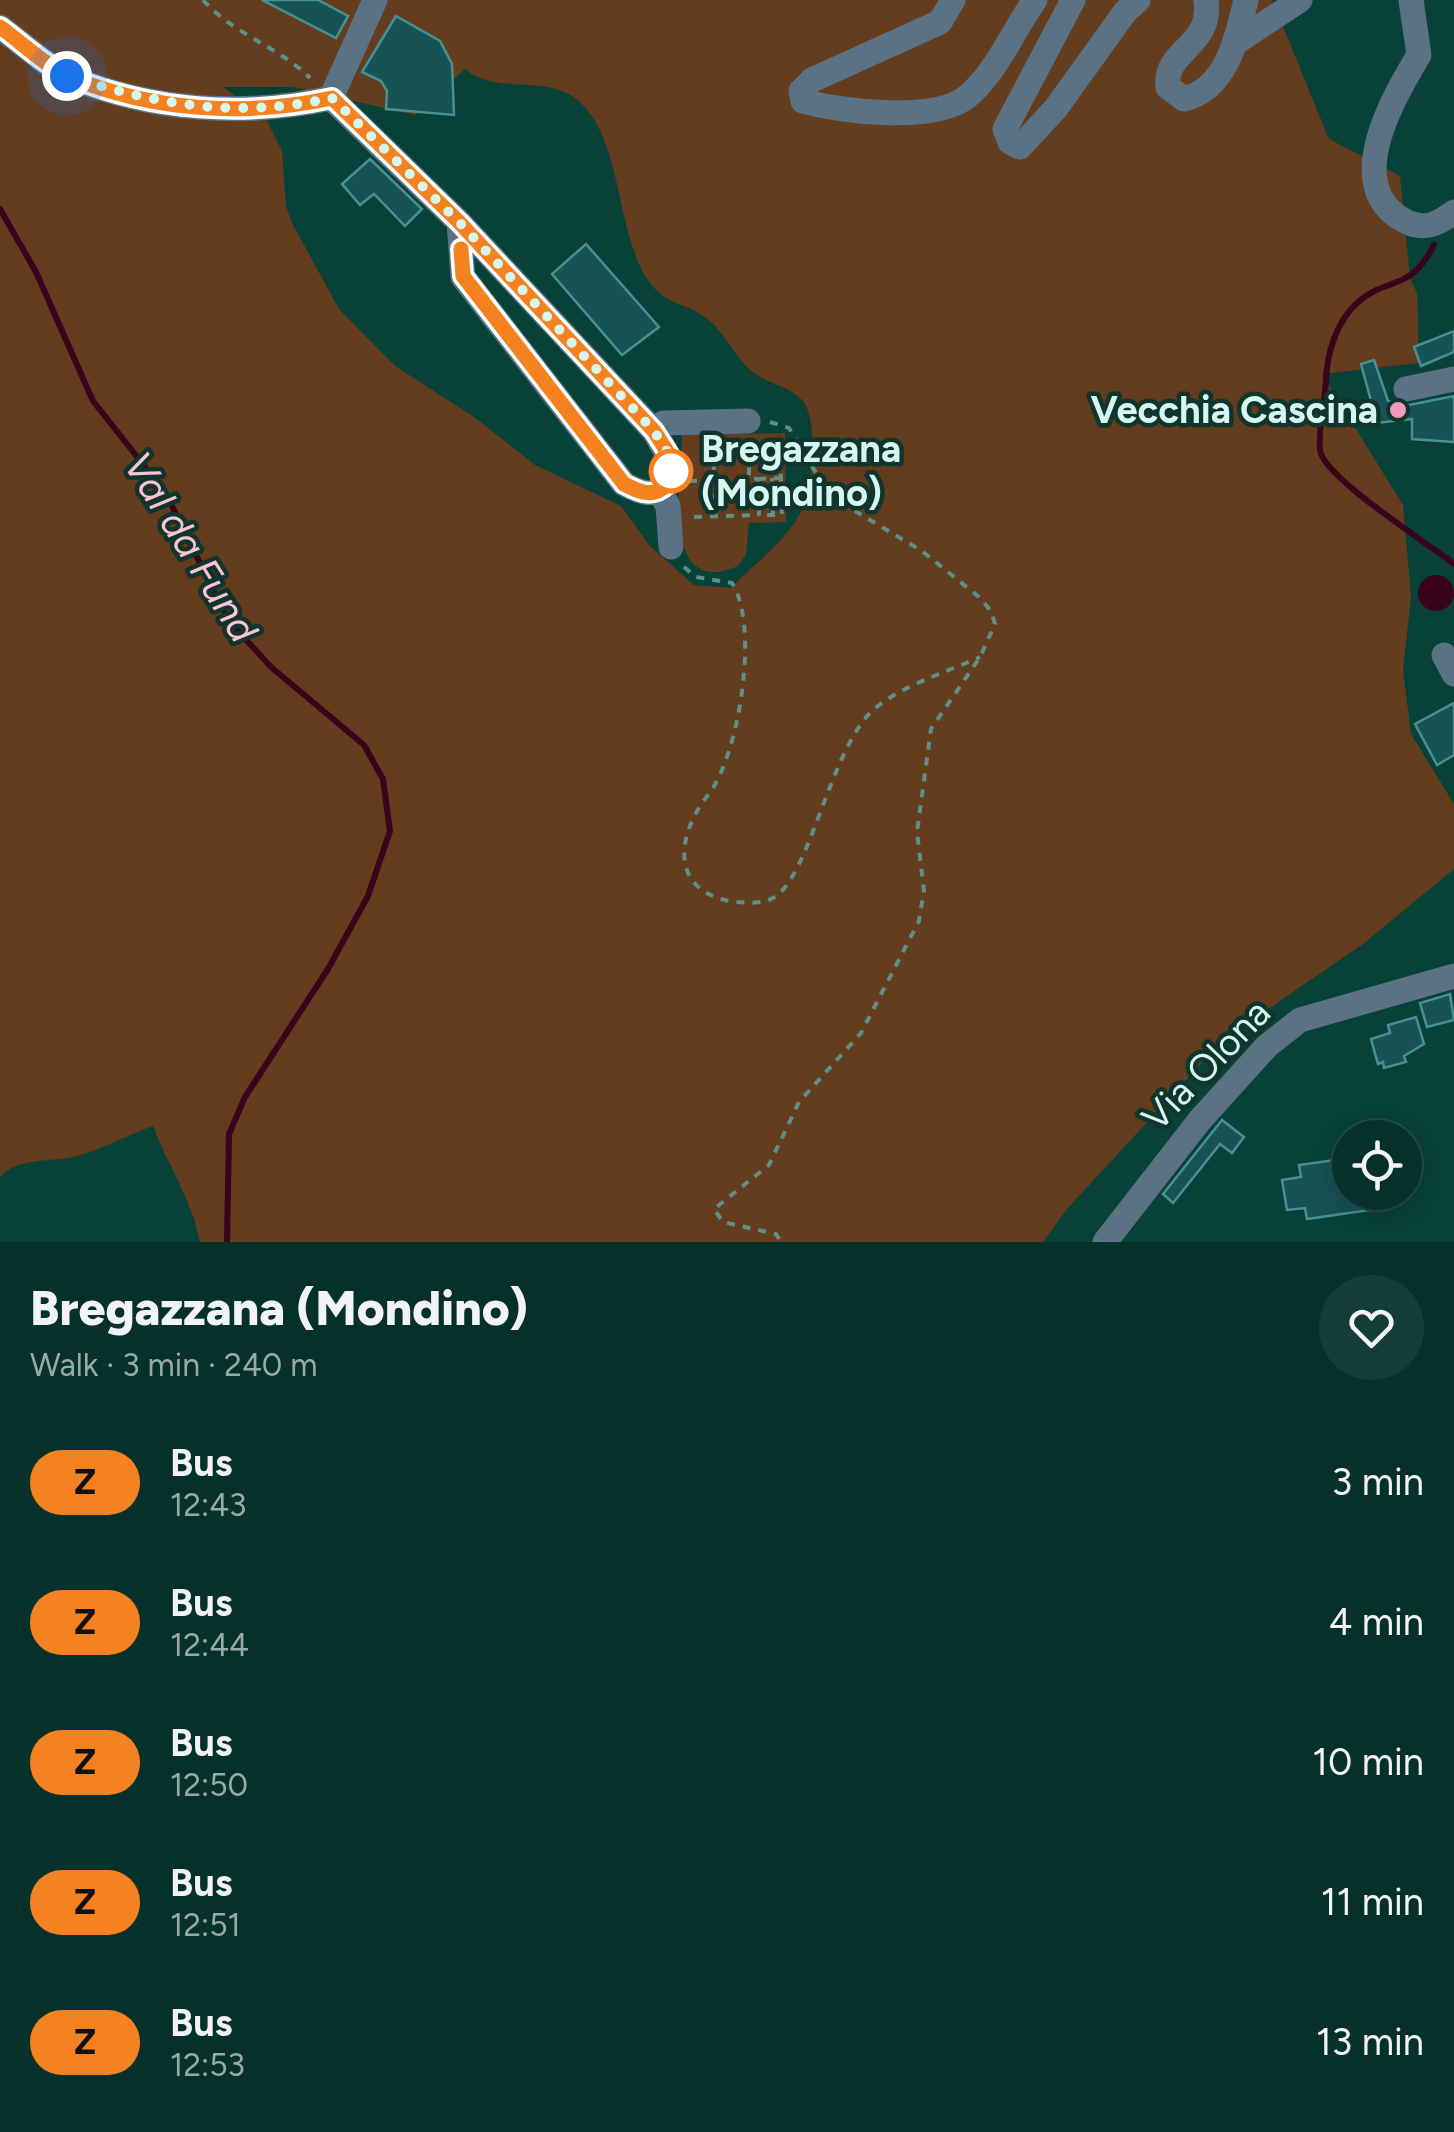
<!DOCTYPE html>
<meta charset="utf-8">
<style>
:root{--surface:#05312a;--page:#133d36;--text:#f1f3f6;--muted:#97a9a8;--line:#264c47}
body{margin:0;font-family:Figtree,sans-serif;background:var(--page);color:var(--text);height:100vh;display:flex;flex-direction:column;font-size:38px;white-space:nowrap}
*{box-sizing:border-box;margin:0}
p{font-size:32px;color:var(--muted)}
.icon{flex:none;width:55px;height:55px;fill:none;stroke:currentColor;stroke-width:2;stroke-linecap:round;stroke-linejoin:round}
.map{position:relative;height:1242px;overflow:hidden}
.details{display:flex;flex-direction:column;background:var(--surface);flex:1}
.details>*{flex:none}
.badge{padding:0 20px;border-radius:32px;font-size:35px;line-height:65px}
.controls{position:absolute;left:1332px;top:1120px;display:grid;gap:20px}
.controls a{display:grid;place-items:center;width:90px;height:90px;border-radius:50%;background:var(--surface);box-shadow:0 5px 25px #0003,0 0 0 2px var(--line);font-size:50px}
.you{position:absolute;width:50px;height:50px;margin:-25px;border:8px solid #fff;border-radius:50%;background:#1a73e8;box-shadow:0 0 0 15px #1a73e833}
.map>.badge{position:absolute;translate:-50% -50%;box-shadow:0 0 0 5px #fff}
.round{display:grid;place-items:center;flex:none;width:105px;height:105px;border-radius:52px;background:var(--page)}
.overview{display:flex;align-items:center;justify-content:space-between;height:170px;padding:0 30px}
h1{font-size:48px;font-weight:800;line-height:75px}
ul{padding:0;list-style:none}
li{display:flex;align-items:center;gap:30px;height:140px;padding:0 30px}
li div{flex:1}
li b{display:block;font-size:38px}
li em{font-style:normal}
li .badge{min-width:110px;font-weight:700;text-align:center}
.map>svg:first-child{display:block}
</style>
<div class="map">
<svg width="1454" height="1242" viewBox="0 0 1454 1242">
<rect width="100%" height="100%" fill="#074138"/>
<!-- green -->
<g fill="#633d1e" fill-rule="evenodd">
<path d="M0 0H1272L1329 139 1400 176 1410 278 1417 293 1419 363 1322 374 1403 505 1411 597 1403 670 1411 734 1454 804V869L1363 944 1223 1040 1067 1209 1043 1242H200C192 1199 168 1166 153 1126 128 1135 103 1149 77 1156 51 1163 20 1156 0 1177ZM465 69C498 96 547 73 579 101 622 140 616 229 646 277 665 307 682 300 706 318 726 333 736 361 756 374 772 385 789 386 802 400 820 420 812 494 798 517 783 543 752 566 731 588L694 585 650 546 621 506 535 465 474 417 395 366 339 309 292 223 286 206 282 151 265 117 223 87H292L415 115Z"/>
<path d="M740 427 742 434 785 433 786 522 749 523 746 554 738 566C656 602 683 467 682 429Z"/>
</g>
<!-- water -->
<circle fill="#39031c" cx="1436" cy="593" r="18"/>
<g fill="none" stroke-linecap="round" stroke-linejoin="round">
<!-- stream -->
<g stroke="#39031c" stroke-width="6">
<polyline points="0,209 36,272 93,401 165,492 228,620 271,667 364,745 383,779 390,831 368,896 328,969 245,1097 229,1134 227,1242"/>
<path d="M1434 245C1409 294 1388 275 1357 303 1336 322 1327 354 1326 380 1325 402 1318 428 1320 450 1323 477 1429 544 1454 564"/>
</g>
</g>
<!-- building -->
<g fill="#175254" stroke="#479193" stroke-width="2.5">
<polygon points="262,0 318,0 348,16 336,38"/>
<polygon points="396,16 440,41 452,64 454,115 386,109 387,91 381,81 362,72"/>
<polygon points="370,159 422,209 405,226 374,194 360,205 342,184"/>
<polygon points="586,244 659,327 622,355 552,274"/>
<polygon points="1454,331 1454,352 1421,366 1414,347"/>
<polygon points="1374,360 1388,401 1409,405 1454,396 1454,442 1412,439 1412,419 1377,423 1361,364"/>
<polygon points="1454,703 1454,755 1437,765 1415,724"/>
<polygon points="1450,994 1454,1020 1427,1027 1420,1003"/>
<polygon points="1416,1017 1424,1044 1404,1056 1406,1062 1384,1068 1383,1062 1378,1064 1371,1039 1390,1033 1388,1025"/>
<polygon points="1222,1120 1244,1137 1232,1153 1220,1144 1173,1203 1163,1194"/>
<polygon points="1350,1158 1350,1192 1368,1192 1370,1210 1307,1219 1305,1208 1287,1210 1282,1180 1301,1177 1299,1165"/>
</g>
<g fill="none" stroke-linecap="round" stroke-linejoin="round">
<!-- path -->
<g stroke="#5f8f86" stroke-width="4" stroke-dasharray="8 8" stroke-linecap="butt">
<path d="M203 0C234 35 278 46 310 78"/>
<polyline points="770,422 789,428 830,496 922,551 979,597 991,611 995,624 980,657 931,729 917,832 924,891 919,921 861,1033 799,1102 769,1165 714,1209 723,1222 776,1234 781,1242"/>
<polyline points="749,443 749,451 780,449 782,515 759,515 758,479 749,478 749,451"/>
<polyline points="713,446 716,522"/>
<polyline points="772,478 773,513"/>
<polyline points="758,479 781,478"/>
<polyline points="689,481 742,479"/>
<polyline points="694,517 759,515"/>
<path d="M684 567 696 577 732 583C760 627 739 756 708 795 674 838 671 894 736 902 748 903 762 904 773 898 809 879 829 754 871 712 899 686 945 673 980 657"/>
</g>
<!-- minor -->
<g stroke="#5a7283" stroke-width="25">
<path d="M953 0 940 22 812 80 801 91 803 101C842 112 936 123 968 96 996 73 1014 29 1035 0"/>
<polyline points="1073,0 1005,129 1010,142 1020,147 1056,108 1125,12 1138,0"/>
<path d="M1206 0C1213 47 1163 50 1168 87L1184 99C1227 89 1237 37 1246 0"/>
<path d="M1411 0 1419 55C1394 96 1340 187 1405 221 1424 231 1438 224 1454 212"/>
<path d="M0 27C22 43 46 66 70 77 152 111 245 117 331 98"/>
<polyline points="1235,43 1300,0"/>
<path d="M331 98 459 222 654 431 669 457 668 484C653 498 641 493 624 484L463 277 459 222"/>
<polyline points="331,98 375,0"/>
<polyline points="1406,389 1454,379"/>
<polyline points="654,431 663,423 748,421"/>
<polyline points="660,492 668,506 671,547"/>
<polyline points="1444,655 1454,674"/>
<polyline points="1105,1242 1200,1120 1267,1046 1300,1020 1454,976"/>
</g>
</g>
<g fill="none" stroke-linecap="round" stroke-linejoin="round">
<defs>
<path id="line" d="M0 27C22 43 46 66 70 77 153 111 245 117 332 98L459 222 654 431 670 456 668 484C653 498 641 493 624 484L463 276 461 249"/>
</defs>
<!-- line casing -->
<use href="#line" stroke="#fff" stroke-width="22"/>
<!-- line -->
<use href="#line" stroke="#f58220" stroke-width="15"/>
<!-- walk -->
<path stroke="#d5f7ee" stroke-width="10" stroke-dasharray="0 18" d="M67 76C160 105 234 119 332 98L459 222 654 431 670 456 671 471"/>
</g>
<!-- markers -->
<circle fill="#f09ab7" stroke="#10352d" stroke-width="4" cx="1398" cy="410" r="10"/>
<circle fill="#fff" stroke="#f58220" stroke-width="5" cx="671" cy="471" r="20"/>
<g text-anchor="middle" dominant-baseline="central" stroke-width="9" stroke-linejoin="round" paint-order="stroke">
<!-- poi labels -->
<g font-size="38" font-weight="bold" fill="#d5f7ee" stroke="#10352d" text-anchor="end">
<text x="1378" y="410">Vecchia Cascina</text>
</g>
<!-- stop labels -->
<g font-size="38" font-weight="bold" fill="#d5f7ee" stroke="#10352d" text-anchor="start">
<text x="701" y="449">Bregazzana<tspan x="701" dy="44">(Mondino)</tspan></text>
</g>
<!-- street labels -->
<g font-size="38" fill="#d5f7ee" stroke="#10352d">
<text transform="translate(1206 1065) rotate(-46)">Via Olona</text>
</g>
<!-- water labels -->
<g font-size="40" font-style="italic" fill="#fdc3d5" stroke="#10352d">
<text transform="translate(191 547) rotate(58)">Val da Fund</text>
</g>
</g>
</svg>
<div class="controls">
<a><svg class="icon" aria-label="locate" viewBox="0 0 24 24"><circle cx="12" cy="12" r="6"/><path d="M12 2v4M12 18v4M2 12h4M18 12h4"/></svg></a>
</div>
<div class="you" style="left:67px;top:76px"></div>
</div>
<section class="details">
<div class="overview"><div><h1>Bregazzana (Mondino)</h1><p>Walk · 3 min · 240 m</p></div><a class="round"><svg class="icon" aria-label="heart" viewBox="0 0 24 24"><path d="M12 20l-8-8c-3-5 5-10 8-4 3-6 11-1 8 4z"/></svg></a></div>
<ul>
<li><span class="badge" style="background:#f58220;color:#111">Z</span><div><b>Bus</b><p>12:43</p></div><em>3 min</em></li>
<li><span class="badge" style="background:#f58220;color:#111">Z</span><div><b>Bus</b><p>12:44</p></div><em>4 min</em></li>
<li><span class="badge" style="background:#f58220;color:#111">Z</span><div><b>Bus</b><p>12:50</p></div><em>10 min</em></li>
<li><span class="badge" style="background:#f58220;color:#111">Z</span><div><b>Bus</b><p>12:51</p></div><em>11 min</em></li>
<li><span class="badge" style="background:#f58220;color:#111">Z</span><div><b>Bus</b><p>12:53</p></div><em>13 min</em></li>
</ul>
</section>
